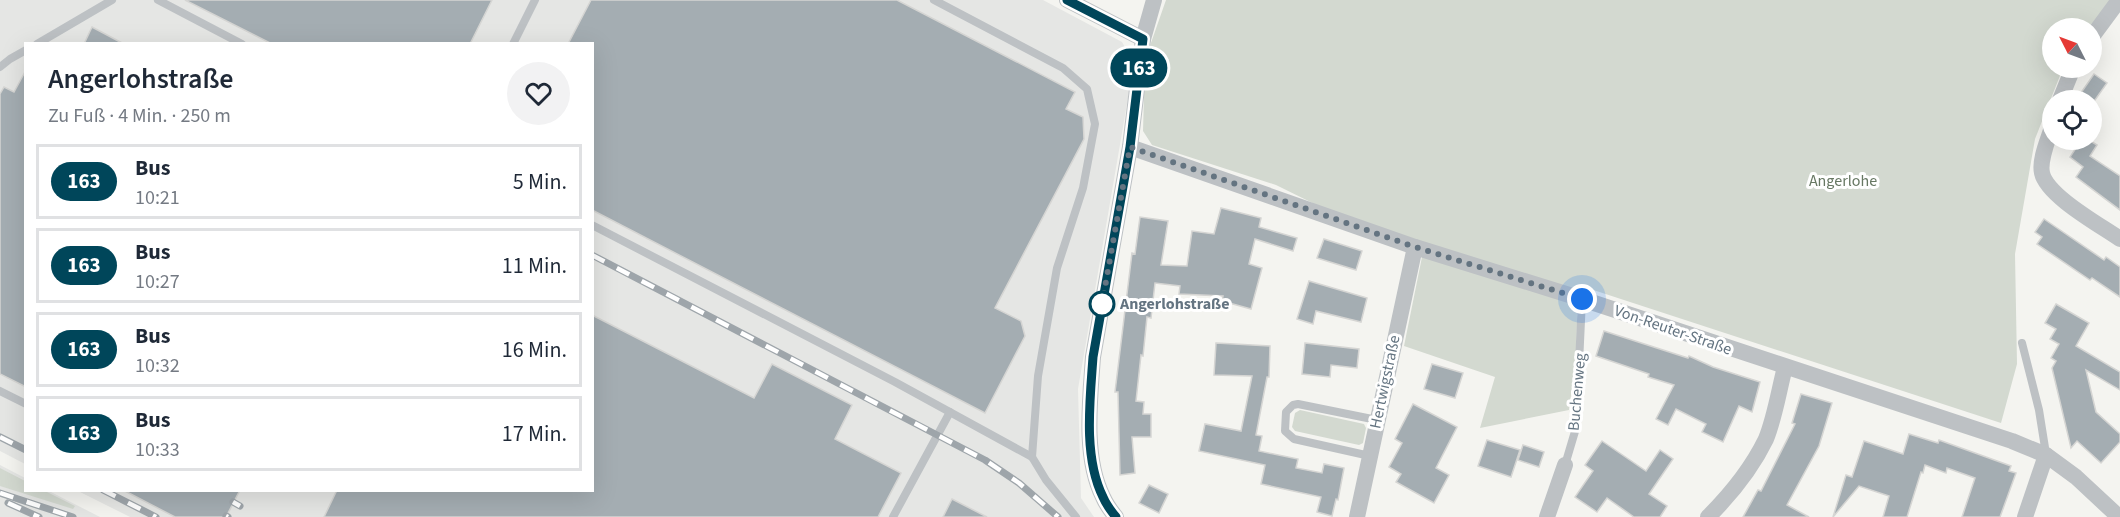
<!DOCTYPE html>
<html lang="de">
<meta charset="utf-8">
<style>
:root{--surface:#fff;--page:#f2f2f3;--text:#1f2937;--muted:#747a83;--line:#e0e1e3}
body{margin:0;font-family:"Source Sans 3",sans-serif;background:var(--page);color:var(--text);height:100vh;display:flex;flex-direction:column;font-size:22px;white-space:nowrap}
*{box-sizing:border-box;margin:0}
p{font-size:20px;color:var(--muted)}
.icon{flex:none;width:33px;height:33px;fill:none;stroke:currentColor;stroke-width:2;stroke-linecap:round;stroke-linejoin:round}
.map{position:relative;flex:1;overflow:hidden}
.side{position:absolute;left:24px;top:42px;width:570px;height:450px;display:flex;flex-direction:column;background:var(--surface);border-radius:0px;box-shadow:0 6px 24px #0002}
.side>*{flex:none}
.badge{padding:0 12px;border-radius:20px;font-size:21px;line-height:39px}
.needle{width:39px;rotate:312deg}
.tools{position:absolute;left:2042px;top:18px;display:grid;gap:12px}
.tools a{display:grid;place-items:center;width:60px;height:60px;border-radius:50%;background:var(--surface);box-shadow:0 6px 24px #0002;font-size:30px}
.you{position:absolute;width:30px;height:30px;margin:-15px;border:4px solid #fff;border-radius:50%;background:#1a73e8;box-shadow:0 0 0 9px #1a73e833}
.map>.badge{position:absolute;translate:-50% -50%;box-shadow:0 0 0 3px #fff}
.round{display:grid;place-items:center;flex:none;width:63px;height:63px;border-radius:32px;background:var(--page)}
.overview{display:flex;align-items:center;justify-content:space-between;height:102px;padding:0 24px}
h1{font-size:28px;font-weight:600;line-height:45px}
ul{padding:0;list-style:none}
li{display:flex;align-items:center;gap:18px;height:75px;margin:0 12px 9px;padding:0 12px;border:3px solid var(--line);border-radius:0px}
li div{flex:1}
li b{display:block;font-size:22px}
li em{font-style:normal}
li .badge{min-width:66px;font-weight:700;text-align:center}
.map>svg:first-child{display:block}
</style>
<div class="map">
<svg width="2120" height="517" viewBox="0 0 2120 517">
<rect width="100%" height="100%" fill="#f4f4f0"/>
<!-- built -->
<g fill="#e5e6e4">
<polygon points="0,0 1043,0 1122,42 1134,63 1078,389 1081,498 1094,517 130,517 78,491 592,490 592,44 26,44 25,464 0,451"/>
<polygon points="0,465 25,478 26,490 49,491 100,517 0,517"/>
</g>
<!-- green -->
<g fill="#d3d9d0">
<polygon points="1166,0 2118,0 2087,28 2052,28 2052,68 2063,68 2035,139 2015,254 2017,364 2001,423 1578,285 1576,360 1569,410 1480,428 1495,377 1404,346 1422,257 1276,185 1152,145 1143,131 1145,60"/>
<polygon points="1300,410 1364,424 1366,428 1363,443 1359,445 1295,431 1292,427 1295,413"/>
<polygon points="0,468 25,481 26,490 45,491 75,506 73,509 0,486"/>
</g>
<!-- building -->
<g fill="#a4adb2" stroke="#d5d5d3" stroke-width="1.5">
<polygon points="185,0 492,0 470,44 272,44"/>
<polygon points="591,0 897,0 1075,92 1066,109 1083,117 1084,139 995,308 1021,321 1025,336 985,413 592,210 592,44 568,44"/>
<polygon points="92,27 124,44 84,44"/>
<polygon points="26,70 26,387 0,374 0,94 4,87 14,92"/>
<polygon points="2094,74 2107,83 2095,100 2076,100"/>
<polygon points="2063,140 2089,140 2097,145 2090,156 2120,176 2120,210 2076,177 2083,167 2070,157 2076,148"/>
<polygon points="1221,208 1261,218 1259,227 1297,238 1293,251 1255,239 1249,264 1262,268 1251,309 1222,301 1223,296 1179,294 1180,286 1155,283 1151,318 1147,317 1143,356 1141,355 1136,401 1144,402 1143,414 1151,414 1151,437 1132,437 1135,473 1120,475 1118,392 1115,392 1132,253 1135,254 1140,217 1168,221 1161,265 1187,266 1192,231 1214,234"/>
<polygon points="2044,219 2104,260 2106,257 2120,267 2120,297 2092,278 2090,280 2037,244 2042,237 2035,232"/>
<polygon points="1324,239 1362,251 1356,270 1317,258"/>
<polygon points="1309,281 1367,298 1361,322 1316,311 1313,324 1297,319"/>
<polygon points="2056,304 2089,323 2076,346 2120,372 2120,390 2086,370 2096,412 2120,434 2120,442 2101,463 2077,441 2071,448 2052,368 2056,361 2051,358 2059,344 2050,339 2056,329 2045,323"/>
<polygon points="592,315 754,398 772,364 852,405 835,439 901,473 878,517 324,517 337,490 592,490"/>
<polygon points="1604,331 1688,358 1689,356 1713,367 1760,382 1752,412 1739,406 1723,442 1702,432 1706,424 1676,409 1668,425 1656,419 1674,385 1648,377 1649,374 1596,356"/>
<polygon points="1216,343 1270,346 1269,377 1267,377 1256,435 1262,436 1259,451 1298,459 1296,468 1322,473 1324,464 1344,468 1338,500 1336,499 1332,516 1317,512 1321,497 1261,484 1265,465 1199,451 1205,424 1241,431 1252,376 1214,375"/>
<polygon points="1305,343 1359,349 1357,368 1331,365 1330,377 1302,374"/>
<polygon points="1432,364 1463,373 1455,398 1424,389"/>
<polygon points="1801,394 1832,403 1819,446 1787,505 1809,517 1743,517 1758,490 1761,491 1795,424 1792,423"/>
<polygon points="1413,404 1457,427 1436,468 1449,475 1434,503 1396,482 1401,474 1389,467 1402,443 1395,439"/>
<polygon points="1909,434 1938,443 1939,440 2011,466 2009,471 2016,473 2000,517 1962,517 1975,478 1947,468 1946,473 1925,465 1923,473 1921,472 1907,517 1883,517 1889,496 1859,486 1833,517 1846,475 1852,477 1864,441 1903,454"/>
<polygon points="1487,440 1520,450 1511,477 1478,466"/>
<polygon points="1602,441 1646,471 1660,450 1673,459 1649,494 1667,506 1660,517 1634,517 1607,498 1597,512 1575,497 1593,471 1585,465"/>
<polygon points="1523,445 1544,452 1539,467 1518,460"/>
<polygon points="1149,485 1168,494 1159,513 1139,503"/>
<polygon points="123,490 240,490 226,517 175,517"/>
<polygon points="952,499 987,517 943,517"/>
</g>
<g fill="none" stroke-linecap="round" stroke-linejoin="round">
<!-- service -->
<g stroke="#bdc1c4" stroke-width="8">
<polyline points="158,0 242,44"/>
<polyline points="934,0 1063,68 1087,89 1095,124 1083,188 1057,268 1038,376 1032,457 1046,480 1076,517"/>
<polyline points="37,44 112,0"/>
<polyline points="513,44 535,0"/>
<polyline points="0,67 10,59 26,50"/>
<polyline points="592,225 895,382 1032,457"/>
<polyline points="2022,343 2039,410 2046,454"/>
<polyline points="0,391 26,404"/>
<polyline points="1370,456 1294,439 1285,431 1286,412 1293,405 1298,404 1377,420"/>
<polyline points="1565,465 1576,428 1582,299"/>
<polyline points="893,517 950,412"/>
</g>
<!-- minor -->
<g stroke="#bdc1c4" stroke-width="16">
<polyline points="1067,0 1143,39"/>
<polyline points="2091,38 2119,0"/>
<polyline points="2060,100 2073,68"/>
<path d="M2052 127C2048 140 2039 160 2042 173 2047 196 2100 225 2120 239"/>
<polyline points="1130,147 1415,247 1582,299 2012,441 2046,455 2076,477 2119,517"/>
<path d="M1116 517C1111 511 1106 504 1103 497 1083 457 1090 400 1093 357L1130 147 1143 39 1154 0"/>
<polyline points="1357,517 1415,247"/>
<polyline points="1547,517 1565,465"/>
<path d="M1708 517C1731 494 1752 468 1766 439 1775 417 1779 390 1785 367"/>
<polyline points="2025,517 2046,455"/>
</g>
<defs>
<g id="rail">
<polyline points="592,255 985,460 1019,483 1058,517"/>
<polyline points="0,437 26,450"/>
<polyline points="103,490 156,517"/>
<polyline points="0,493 73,517"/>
<polyline points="233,502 240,506"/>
<polyline points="8,503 39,517"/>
<polyline points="226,516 228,517"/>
</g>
</defs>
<!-- rail casing -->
<use href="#rail" stroke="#9ea5aa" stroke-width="7"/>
<!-- rail -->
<use href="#rail" stroke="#fff" stroke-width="4.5" stroke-dasharray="14" stroke-linecap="butt"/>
</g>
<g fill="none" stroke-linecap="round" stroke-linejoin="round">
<defs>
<path id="line" d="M1067 0 1143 39 1130 147 1093 357C1090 400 1083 457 1103 497 1106 504 1111 511 1116 517"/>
</defs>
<!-- line casing -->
<use href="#line" stroke="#fff" stroke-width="14"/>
<!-- line -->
<use href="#line" stroke="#00465a" stroke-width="9"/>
<!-- walk -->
<polyline stroke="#647481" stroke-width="6" stroke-dasharray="0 10.8" points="1102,304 1130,147 1415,247 1582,299"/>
</g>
<!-- markers -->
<circle fill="#fff" stroke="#00465a" stroke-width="3" cx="1102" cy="304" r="12"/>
<g text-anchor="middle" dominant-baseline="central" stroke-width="6" stroke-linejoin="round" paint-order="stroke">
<!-- park labels -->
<g font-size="16" fill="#677863" stroke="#fff">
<text x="1843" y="181">Angerlohe</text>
</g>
<!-- stop labels -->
<g font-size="16" font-weight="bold" fill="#647481" stroke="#fff" text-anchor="start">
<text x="1120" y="304">Angerlohstraße</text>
</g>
<!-- street labels -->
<g font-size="16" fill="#647481" stroke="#fff">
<text transform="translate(1673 330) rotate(19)">Von-Reuter-Straße</text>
<text transform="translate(1385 382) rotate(-78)">Hertwigstraße</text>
<text transform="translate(1577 392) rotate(-85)">Buchenweg</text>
</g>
</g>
</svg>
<div class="tools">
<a><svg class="needle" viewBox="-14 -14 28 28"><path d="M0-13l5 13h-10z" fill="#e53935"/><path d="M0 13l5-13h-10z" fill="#747a83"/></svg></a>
<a><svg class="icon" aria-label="locate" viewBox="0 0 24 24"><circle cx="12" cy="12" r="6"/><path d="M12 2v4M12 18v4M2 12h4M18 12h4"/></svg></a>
</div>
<div class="you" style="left:1582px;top:299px"></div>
<b class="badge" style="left:1139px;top:68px;background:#00465a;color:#fff">163</b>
<section class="side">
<div class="overview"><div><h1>Angerlohstraße</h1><p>Zu Fuß · 4 Min. · 250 m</p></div><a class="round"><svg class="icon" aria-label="heart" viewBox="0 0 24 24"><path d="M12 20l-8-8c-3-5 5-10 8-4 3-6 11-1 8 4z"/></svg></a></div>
<ul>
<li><span class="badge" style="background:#00465a;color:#fff">163</span><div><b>Bus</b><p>10:21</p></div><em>5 Min.</em></li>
<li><span class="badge" style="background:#00465a;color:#fff">163</span><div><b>Bus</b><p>10:27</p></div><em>11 Min.</em></li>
<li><span class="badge" style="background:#00465a;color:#fff">163</span><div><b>Bus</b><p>10:32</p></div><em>16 Min.</em></li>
<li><span class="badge" style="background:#00465a;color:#fff">163</span><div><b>Bus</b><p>10:33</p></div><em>17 Min.</em></li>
</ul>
</section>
</div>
